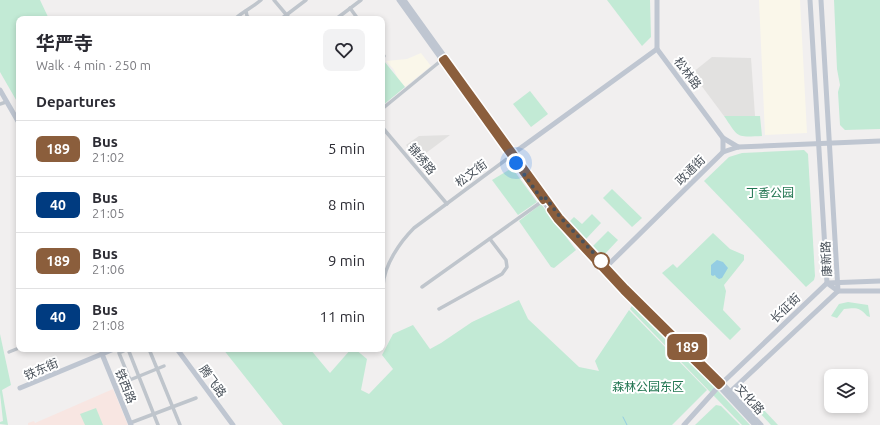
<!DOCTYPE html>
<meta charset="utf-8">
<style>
:root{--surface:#fff;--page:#f2f2f3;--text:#2b2b33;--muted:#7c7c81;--line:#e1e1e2}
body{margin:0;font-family:Ubuntu,"Noto Sans SC",sans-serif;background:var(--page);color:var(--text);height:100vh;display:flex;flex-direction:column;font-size:15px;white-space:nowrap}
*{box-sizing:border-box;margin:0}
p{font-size:13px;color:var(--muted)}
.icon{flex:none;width:22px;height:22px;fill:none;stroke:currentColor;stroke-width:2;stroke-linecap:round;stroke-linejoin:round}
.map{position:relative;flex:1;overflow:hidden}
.sheet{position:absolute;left:16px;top:16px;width:369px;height:336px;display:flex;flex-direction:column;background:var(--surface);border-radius:8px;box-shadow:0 2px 6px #0003}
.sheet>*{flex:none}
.badge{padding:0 8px;border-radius:6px;font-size:14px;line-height:26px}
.buttons{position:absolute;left:824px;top:369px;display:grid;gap:8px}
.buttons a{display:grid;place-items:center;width:44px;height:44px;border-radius:8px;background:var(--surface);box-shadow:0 2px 6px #0003;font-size:20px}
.you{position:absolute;width:20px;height:20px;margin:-10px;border:3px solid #fff;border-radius:50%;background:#1a73e8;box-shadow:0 0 0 6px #1a73e833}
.map>.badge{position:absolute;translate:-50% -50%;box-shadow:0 0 0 2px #fff}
h2{padding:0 20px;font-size:15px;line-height:36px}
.round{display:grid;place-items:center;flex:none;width:42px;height:42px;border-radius:8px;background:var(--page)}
.overview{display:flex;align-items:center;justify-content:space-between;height:68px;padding:0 20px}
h1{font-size:19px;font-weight:700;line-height:30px}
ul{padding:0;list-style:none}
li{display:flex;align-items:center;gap:12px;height:56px;padding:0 20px;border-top:1px solid var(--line)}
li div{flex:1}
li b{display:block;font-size:15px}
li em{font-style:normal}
li .badge{min-width:44px;font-weight:700;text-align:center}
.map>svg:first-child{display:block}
</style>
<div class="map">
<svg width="880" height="425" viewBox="0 0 880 425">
<rect width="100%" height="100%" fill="#f1efef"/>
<!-- commercial -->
<g fill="#faf7ea">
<polygon points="759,0 800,0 807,133 765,135"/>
<polygon points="421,53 431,66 405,87 398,79 394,70 386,61 407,59"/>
</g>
<!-- education -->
<g fill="#e2e1e0">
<polygon points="712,57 751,58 755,116 724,116 692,73"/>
<polygon points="450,135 418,159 406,145 419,136"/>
</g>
<!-- medical -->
<polygon fill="#f8e6e2" points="113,389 128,425 28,425 28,423 34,421 35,423"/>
<!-- green -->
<g fill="#c2ead5">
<polygon points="0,0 40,0 49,19 19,19 19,105 0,72"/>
<polygon points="607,0 650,0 651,37 642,46"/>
<polygon points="834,0 880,0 880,129 845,130 840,125 838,92 840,85 837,69"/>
<polygon points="384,61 405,87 382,106 382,63"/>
<polygon points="530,91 548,114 531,127 513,104"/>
<path d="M724 116H760L762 136C735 137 739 138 724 116Z"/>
<polygon points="804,150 808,154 815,276 814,280 806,287 704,181 729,157 742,153"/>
<polygon points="512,168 537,202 518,215 492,180"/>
<polygon points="612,189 642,218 632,227 603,198"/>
<polygon points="541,204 576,250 554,268 551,267 519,221"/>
<polygon points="592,214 601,223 586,239 570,221 574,217 582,224"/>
<polygon points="608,231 618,240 603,256 593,246"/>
<polygon points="713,233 730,249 744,255 744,260 724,285 726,291 723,310 741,329 730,340 662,273 673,264 677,268"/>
<polygon points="519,300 528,319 579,367 599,371 595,361 629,310 707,390 672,425 283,425 223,349 310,349 330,373 351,349 355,349 367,359 361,390 369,394 393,369 382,355 393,334 413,325 430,349 441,343 472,322"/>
<path d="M848 302 868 305 870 317 867 316C859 307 856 308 844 309L837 318 831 316 839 304Z"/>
<polygon points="633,304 688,359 750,425 742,425 630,309"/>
<polygon points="0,334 11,385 2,390 8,425 0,424 0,422 3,421 0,393"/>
<polygon points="746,391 778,425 771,425 745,397"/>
<polygon points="716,405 721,406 740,425 695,425"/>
<polygon points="96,408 103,425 85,425 80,414"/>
</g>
<!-- water -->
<polygon fill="#94cde3" points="717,260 723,262 728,268 722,278 719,279 716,277 715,275 713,276 711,275 711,265"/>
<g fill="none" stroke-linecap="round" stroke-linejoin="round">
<!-- stream -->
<polyline stroke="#94cde3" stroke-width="1" points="623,417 627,425"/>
<!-- street -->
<g stroke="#bfc5cc" stroke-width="3.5">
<polyline points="274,0 290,19"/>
<polyline points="350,8 358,19"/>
<polyline points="246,11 247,16 250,19"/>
<path d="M236 19V18C244 11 253 7 261 0"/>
<polyline points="281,19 306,0"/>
<polyline points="336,19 361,0"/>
<polyline points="382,54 384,56 382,57"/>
<polyline points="0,104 6,102"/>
<polyline points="382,109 443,59"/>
<polyline points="382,127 447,204"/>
<polyline points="422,287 544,200"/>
<polyline points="439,309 502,274 507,267 506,260 490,239"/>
<path d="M382 315C384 305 382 296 383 286 384 265 400 242 414 228L511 156"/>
<polyline points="149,349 180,425"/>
<polyline points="9,352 19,348"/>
<polyline points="130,380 119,353 128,349 158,425"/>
<polyline points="115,386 164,366"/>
<polyline points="130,423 196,398"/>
</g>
<!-- secondary -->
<g stroke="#bfc6d1" stroke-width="5">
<polyline points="399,0 557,220 623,291 704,370 755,425"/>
<polyline points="404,0 560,217 626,288 722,383 761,425"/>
<polyline points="657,0 657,49 723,138 723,152"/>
<polyline points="810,0 827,283 838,291"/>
<polyline points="821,0 838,291"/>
<polyline points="0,90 19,123"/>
<polyline points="723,138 738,147"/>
<polyline points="511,155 657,49"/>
<polyline points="604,269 723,152 738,147 880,141"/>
<polyline points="177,349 233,425"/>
<polyline points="102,354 131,425"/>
<polyline points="20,388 114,349"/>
<polyline points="730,392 838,291 880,291"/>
<polyline points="684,425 719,386 827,283 880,281"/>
</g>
</g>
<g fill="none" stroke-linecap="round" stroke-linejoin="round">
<defs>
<polyline id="line" points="543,201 442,60 445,58 560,217 626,288 722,383 719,386 623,291 557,220 550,210"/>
</defs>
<!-- line casing -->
<use href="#line" stroke="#fff" stroke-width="9"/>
<!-- line -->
<use href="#line" stroke="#8b5e3c" stroke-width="6"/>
<!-- walk -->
<polyline stroke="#49515a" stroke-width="4" stroke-dasharray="0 7.2" points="516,163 543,201 546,198 560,217 601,261"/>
</g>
<!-- markers -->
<circle fill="#fff" stroke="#8b5e3c" stroke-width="2" cx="601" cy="261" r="8"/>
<g text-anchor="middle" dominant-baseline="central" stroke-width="4" stroke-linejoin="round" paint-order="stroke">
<!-- street labels -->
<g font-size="12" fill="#49515a" stroke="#fff">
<text transform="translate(688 73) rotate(53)">松林路</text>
<text transform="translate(422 159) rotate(50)">锦绣路</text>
<text transform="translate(690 170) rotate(-45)">政通街</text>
<text transform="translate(471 173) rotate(-37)">松文街</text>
<text transform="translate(826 259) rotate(-93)">康新路</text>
<text transform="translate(785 308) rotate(-44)">长征街</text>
<text transform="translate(41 369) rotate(-23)">铁东街</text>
<text transform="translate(213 381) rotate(54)">腾飞路</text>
<text transform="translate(126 386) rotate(68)">铁西路</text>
<text transform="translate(750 399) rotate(48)">文化路</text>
</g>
<!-- park labels -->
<g font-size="12" fill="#217551" stroke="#fff">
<text x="770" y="192">丁香公园</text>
<text x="648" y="386">森林公园东区</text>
</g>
</g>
</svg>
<div class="buttons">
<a><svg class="icon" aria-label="layers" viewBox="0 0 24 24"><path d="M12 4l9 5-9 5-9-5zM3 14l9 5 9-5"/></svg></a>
</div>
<div class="you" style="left:516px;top:163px"></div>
<b class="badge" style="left:687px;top:347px;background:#8b5e3c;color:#fff">189</b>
<section class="sheet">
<div class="overview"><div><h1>华严寺</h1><p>Walk · 4 min · 250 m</p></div><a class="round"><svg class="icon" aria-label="heart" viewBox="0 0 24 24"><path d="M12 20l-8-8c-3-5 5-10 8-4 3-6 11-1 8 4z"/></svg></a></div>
<h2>Departures</h2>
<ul>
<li><span class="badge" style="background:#8b5e3c;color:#fff">189</span><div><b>Bus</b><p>21:02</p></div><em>5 min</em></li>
<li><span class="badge" style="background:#003b80;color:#fff">40</span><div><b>Bus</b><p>21:05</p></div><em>8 min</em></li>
<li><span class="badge" style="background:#8b5e3c;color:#fff">189</span><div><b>Bus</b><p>21:06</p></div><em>9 min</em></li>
<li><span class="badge" style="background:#003b80;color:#fff">40</span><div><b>Bus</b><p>21:08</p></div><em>11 min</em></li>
</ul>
</section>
</div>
